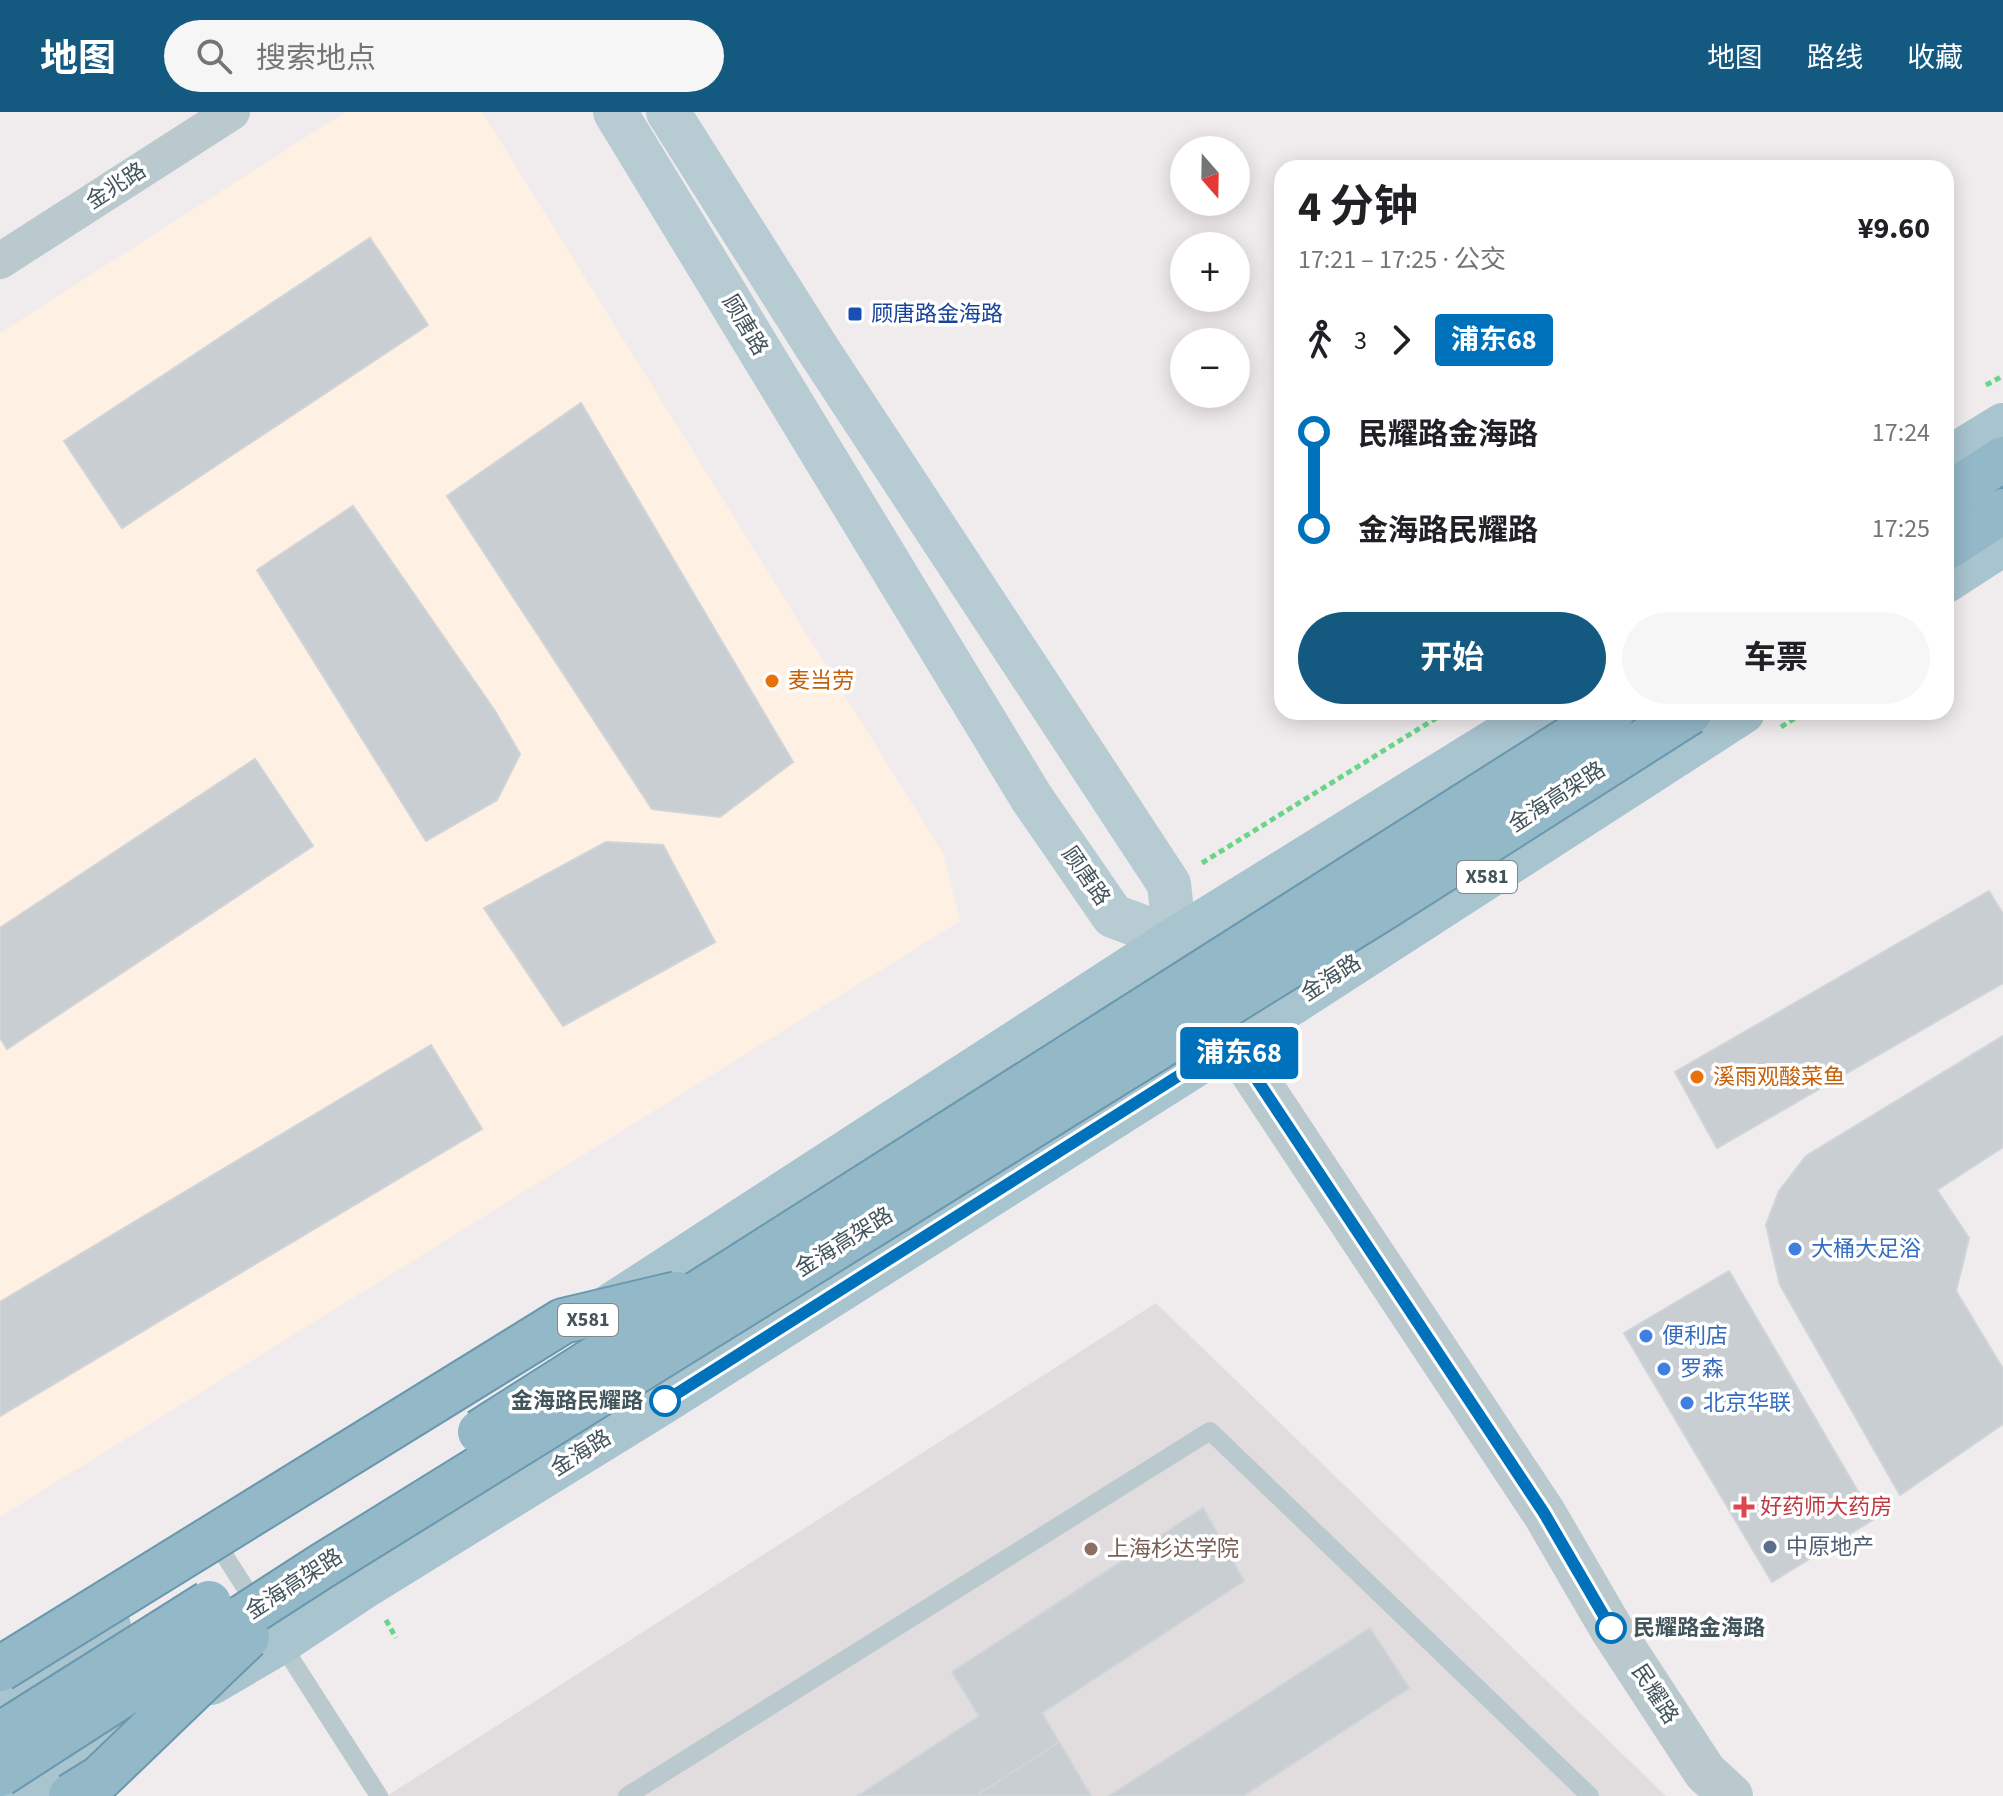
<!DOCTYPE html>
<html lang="zh">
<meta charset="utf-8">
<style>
:root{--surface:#fff;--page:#f6f6f6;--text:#202124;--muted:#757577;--accent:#135980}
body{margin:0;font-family:"Source Sans 3","Noto Sans SC",sans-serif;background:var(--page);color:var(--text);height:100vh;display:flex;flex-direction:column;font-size:30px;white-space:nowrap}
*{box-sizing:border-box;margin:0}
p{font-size:26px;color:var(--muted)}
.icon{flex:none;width:44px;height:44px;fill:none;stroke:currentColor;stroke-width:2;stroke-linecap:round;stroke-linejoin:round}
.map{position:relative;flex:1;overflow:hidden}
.drawer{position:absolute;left:1274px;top:48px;width:680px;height:560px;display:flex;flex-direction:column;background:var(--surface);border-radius:24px;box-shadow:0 4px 20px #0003}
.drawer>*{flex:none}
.badge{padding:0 16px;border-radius:6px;font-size:28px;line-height:52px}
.needle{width:52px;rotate:160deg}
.buttons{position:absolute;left:1170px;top:24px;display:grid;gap:16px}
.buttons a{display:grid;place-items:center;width:80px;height:80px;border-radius:50%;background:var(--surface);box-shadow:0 4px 20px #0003;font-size:40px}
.map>.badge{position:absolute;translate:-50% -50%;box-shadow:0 0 0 4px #fff}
.legs{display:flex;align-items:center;gap:12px;height:88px;padding:0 24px;font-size:26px}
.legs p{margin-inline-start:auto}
.summary{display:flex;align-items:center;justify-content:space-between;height:136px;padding:0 24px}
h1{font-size:44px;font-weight:700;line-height:60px}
.button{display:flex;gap:16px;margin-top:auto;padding:16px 24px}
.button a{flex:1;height:92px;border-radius:48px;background:var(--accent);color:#fff;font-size:32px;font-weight:700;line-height:92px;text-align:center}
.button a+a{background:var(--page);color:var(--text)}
ul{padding:0 24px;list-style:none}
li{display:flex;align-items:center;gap:28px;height:96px;font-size:30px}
li i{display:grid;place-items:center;width:12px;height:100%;margin:0 10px;background:currentColor}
li i::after{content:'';width:20px;height:20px;margin:-10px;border:6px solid;border-radius:50%;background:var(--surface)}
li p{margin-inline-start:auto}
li:first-child i{background:linear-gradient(#0000 50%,currentColor 0)}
li:last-child i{background:linear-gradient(currentColor 50%,#0000 0)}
header{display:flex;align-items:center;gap:48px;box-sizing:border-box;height:112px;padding:0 40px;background:var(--accent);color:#fff}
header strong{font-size:38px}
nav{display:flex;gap:44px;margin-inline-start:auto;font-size:28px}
.search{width:560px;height:72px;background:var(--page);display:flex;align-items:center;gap:20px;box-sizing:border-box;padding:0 28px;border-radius:44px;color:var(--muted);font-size:30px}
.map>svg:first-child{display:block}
</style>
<header>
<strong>地图</strong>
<div class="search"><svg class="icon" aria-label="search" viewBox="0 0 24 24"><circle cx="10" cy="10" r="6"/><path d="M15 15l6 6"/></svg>搜索地点</div>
<nav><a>地图</a><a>路线</a><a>收藏</a></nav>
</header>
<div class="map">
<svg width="2003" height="1684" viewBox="0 0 2003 1684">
<rect width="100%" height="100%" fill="#f0eced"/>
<!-- commercial -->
<polygon fill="#fef0e2" points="345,0 482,0 944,743 960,809 0,1405 0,221"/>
<!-- education -->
<polygon fill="#e1dddf" points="1156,1191 1666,1684 387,1684"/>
<!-- building -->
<g fill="#c8ced2" stroke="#cfd4d9" stroke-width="2">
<polygon points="370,126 428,213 122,416 64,329"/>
<polygon points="581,291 793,650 720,705 652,697 447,384"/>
<polygon points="353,394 495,599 520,642 497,688 426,729 257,458"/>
<polygon points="255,647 313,734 7,937 0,926 0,816"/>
<polygon points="606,730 663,733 715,830 563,914 484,796"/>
<polygon points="1989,779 2003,802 2003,871 1717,1036 1675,960"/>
<polygon points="2003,924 2003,1035 1937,1078 1969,1126 1956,1179 2003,1257 2003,1312 1900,1383 1780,1173 1766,1113 1779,1079 1806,1044"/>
<polygon points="431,933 482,1017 0,1304 0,1190"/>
<polygon points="1729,1159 1874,1407 1772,1470 1624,1221"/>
<polygon points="1203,1396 1244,1469 1042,1601 1059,1630 976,1684 858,1684 979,1604 952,1560"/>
<polygon points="1370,1516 1409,1576 1243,1684 1109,1684"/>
<polygon points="1059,1630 1091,1684 976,1684"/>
</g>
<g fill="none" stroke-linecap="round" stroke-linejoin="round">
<defs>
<g id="trunk">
<polyline points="1946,384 2003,347"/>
<polyline points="1946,436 2003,399"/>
</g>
</defs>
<!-- trunk casing -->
<use href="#trunk" stroke="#6998ae" stroke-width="48"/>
<!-- path -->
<g stroke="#68d589" stroke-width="5" stroke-dasharray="6 4" stroke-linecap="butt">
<polyline points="1986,273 2003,264"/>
<polyline points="1781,615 1804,600"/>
<polyline points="1202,751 1446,600"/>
<polyline points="386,1508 396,1526"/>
</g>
<!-- service -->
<g stroke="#b9c9ce" stroke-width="18">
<polyline points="223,1441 258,1496"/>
<polyline points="281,1531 379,1684"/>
<polyline points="627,1684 1210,1319 1590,1684"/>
</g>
<!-- minor -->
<polyline stroke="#b9c9ce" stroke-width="36" points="0,149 232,0"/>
<!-- tertiary -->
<polyline stroke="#b9c9ce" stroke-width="44" points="1232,930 1544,1401 1611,1516 1705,1660 1731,1684"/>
<!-- secondary -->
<g stroke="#b7cbd3" stroke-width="44">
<polyline points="615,0 1031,685 1113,804 1175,827"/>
<polyline points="668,0 819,239 1169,772 1175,827 1191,857"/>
</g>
<!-- primary -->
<g stroke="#a8c4cf" stroke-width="44">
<polyline points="1946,348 2003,313"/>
<polyline points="1946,469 2003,432"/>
<polyline points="605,1197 1175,827 1541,600"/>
<polyline points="211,1571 281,1530 367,1473 665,1289 1232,930 1743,600"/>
<polyline points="0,1585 109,1514"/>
<polyline points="19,1684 151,1606"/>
</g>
<!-- trunk -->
<use href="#trunk" stroke="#93b8c8" stroke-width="44"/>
<defs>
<g id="trunk-bridge">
<polyline points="480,1320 1612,600"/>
<polyline points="0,1557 563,1209 677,1182"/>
<polyline points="0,1623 209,1491"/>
<polyline points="0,1662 322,1454 1381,797 1690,600"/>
<polyline points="71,1684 100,1666 247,1525"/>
</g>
</defs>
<!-- trunk-bridge casing -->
<use href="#trunk-bridge" stroke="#6998ae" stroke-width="48" stroke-linecap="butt"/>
<!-- trunk-bridge -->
<use href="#trunk-bridge" stroke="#93b8c8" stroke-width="44"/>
</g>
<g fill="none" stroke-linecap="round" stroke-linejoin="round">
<defs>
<polyline id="line-1" points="665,1289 1232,930 1544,1401 1611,1516"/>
</defs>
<!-- line-1 casing -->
<use href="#line-1" stroke="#fff" stroke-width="18"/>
<!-- line-1 -->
<use href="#line-1" stroke="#0072bc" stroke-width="12"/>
</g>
<!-- markers -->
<rect fill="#1a4fb4" stroke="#fff" stroke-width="3" x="847" y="194" width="16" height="16" rx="4"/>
<g fill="#e8710a" stroke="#fff" stroke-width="3">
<circle cx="772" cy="569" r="8"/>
<circle cx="1697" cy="965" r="8"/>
</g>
<g fill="#3f7fe0" stroke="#fff" stroke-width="3">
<circle cx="1795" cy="1137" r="8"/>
<circle cx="1646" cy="1224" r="8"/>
<circle cx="1664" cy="1257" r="8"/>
<circle cx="1687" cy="1291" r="8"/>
</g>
<g fill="#fff" stroke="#0072bc" stroke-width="4">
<circle cx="665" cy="1289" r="14"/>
<circle cx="1611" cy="1516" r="14"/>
</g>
<path fill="#e0444e" stroke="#fff" stroke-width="3" d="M1740 1383h8v8h8v8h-8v8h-8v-8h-8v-8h8z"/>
<circle fill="#5c6f8a" stroke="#fff" stroke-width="3" cx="1770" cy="1435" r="8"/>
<circle fill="#8d6e63" stroke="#fff" stroke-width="3" cx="1091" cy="1437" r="8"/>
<g text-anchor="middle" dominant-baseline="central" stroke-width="7" stroke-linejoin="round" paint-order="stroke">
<!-- shield labels -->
<g fill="#fff" stroke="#7b888d" stroke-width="2">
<rect x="1457" y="749" width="60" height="32" rx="6"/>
<rect x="558" y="1192" width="60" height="32" rx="6"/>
</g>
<g font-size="20" font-weight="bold" fill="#43555c">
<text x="1487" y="765">X581</text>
<text x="588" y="1208">X581</text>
</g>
<!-- street labels -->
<g font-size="22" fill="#43555c" stroke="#fff">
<text transform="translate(116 74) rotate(-33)">金兆路</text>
<text transform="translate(745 213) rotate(59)">顾唐路</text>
<text transform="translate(1557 685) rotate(-33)">金海高架路</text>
<text transform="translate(1086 764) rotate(55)">顾唐路</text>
<text transform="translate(1331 866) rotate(-33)">金海路</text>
<text transform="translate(844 1130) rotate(-32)">金海高架路</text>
<text transform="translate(581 1341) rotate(-32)">金海路</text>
<text transform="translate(294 1472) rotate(-33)">金海高架路</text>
<text transform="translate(1655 1582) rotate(57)">民耀路</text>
</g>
<!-- transit labels -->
<g font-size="22" fill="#164399" stroke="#fff" text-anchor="start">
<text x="871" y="202">顾唐路金海路</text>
</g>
<!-- food labels -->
<g font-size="22" fill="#c56008" stroke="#fff" text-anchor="start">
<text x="788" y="569">麦当劳</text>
<text x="1713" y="965">溪雨观酸菜鱼</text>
</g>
<!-- shop labels -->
<g font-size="22" fill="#366cbe" stroke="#fff" text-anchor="start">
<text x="1811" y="1137">大桶大足浴</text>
<text x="1662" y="1224">便利店</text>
<text x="1680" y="1257">罗森</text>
<text x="1703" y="1291">北京华联</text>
</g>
<!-- stop labels -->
<g font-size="22" font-weight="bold" fill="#43555c" stroke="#fff" text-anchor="end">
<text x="643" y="1289">金海路民耀路</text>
<text x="1633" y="1516" text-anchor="start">民耀路金海路</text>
</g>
<!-- health labels -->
<g font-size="22" fill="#be3a42" stroke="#fff" text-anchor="start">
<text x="1760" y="1395">好药师大药房</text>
</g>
<!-- service labels -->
<g font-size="22" fill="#4e5e75" stroke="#fff" text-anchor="start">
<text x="1786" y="1435">中原地产</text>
</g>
<!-- education labels -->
<g font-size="22" fill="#785e54" stroke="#fff" text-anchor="start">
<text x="1107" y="1437">上海杉达学院</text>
</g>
</g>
</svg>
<div class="buttons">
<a><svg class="needle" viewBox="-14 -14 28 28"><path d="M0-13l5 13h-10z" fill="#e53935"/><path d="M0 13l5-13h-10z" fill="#757577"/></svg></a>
<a>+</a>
<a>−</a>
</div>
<b class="badge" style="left:1239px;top:941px;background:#0072bc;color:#fff">浦东68</b>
<section class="drawer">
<div class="summary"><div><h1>4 分钟</h1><p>17:21 – 17:25 · 公交</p></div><b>¥9.60</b></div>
<div class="legs"><svg class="icon" aria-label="walk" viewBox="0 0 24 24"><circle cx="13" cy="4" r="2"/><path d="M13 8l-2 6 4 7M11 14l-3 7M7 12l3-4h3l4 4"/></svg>3<svg class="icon" aria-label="forward" viewBox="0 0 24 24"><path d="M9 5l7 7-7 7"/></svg><b class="badge" style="background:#0072bc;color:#fff">浦东68</b></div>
<ul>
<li><i style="color:#0072bc"></i><b>民耀路金海路</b><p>17:24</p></li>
<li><i style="color:#0072bc"></i><b>金海路民耀路</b><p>17:25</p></li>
</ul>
<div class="button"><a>开始</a><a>车票</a></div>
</section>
</div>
